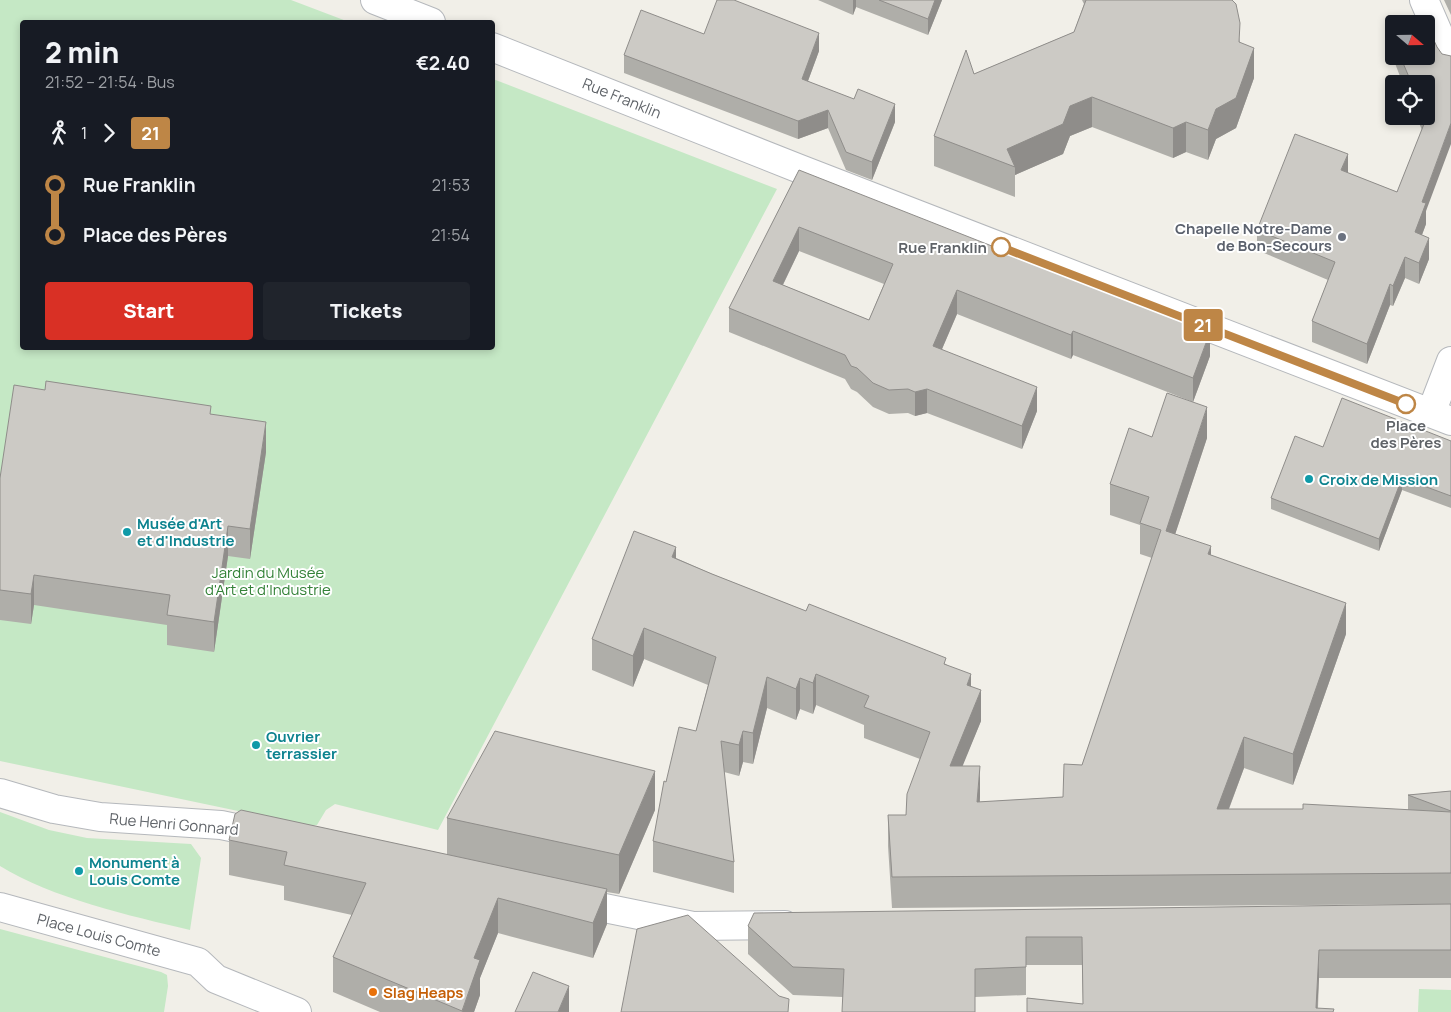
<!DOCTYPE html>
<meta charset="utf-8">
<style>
:root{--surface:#171b24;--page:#20242c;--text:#f1f3f6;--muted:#9ea1a6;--accent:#d93025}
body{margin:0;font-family:Manrope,sans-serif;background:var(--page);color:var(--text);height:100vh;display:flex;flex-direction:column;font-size:19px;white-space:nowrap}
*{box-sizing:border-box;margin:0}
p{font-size:16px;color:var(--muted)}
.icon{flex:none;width:28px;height:28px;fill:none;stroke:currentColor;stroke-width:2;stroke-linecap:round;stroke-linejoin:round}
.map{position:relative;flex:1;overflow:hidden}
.details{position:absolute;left:20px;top:20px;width:475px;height:330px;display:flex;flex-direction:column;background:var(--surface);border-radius:5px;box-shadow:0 2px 8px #0003}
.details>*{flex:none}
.badge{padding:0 10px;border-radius:4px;font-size:18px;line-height:32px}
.needle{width:32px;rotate:110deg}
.buttons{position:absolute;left:1385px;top:15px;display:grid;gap:10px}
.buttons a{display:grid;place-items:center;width:50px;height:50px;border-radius:5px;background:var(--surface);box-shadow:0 2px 8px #0003;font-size:25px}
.map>.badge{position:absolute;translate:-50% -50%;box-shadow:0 0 0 2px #fff}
.legs{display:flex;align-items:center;gap:8px;height:55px;padding:0 25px;font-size:16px}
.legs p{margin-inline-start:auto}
.headline{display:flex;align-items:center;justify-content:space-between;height:85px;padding:0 25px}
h1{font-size:28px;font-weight:800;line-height:38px}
.primary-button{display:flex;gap:10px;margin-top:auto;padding:10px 25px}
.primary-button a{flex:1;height:58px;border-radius:5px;background:var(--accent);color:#fff;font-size:20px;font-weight:800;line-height:58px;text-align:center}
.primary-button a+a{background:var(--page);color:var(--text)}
ul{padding:0 25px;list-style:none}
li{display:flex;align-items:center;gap:18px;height:50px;font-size:19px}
li i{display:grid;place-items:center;width:8px;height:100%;margin:0 6px;background:currentColor}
li i::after{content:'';width:12px;height:12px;margin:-6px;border:4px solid;border-radius:50%;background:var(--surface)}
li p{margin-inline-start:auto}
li:first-child i{background:linear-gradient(#0000 50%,currentColor 0)}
li:last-child i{background:linear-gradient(currentColor 50%,#0000 0)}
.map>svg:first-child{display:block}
</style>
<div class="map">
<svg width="1451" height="1012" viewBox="0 0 1451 1012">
<rect width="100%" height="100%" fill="#f1efe8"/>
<!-- green -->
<g fill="#c5e8c5">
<polygon points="0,0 291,0 349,22 22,22 22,348 492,348 493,79 777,189 438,830 335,804 326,810 317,825 309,826 0,761"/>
<path d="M0 812 49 830 87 838 191 844 201 858 190 930C131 916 51 898 0 866Z"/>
<polygon points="0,929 161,972 167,975 168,986 164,1012 0,1012"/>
<polygon points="1419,989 1451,990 1451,1012 1418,1012"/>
</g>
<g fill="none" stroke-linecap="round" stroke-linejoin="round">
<defs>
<g id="street">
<polyline points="375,0 431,22"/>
<polyline points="1424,0 1451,62"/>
<polyline points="492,47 800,169 1451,421"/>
<polyline points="1431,413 1451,361"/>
<polyline points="0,793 54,809 100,817 221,825 269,835"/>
<polyline points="570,901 693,926 785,925"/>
<polyline points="0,907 198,962 216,979 297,1012"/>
</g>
</defs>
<!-- street casing -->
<use href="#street" stroke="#b5b8bc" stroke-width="30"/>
<!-- street -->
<use href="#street" stroke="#fff" stroke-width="28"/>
</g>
<!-- wall -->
<g fill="#afaea9" fill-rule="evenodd">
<polygon points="818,0 942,0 928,35 856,7 853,15"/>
<polygon points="1082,0 1232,0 1240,43 1254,78 1236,128 1216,139 1208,160 1186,152 1173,158 1092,127 1070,136 1063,154 1015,175 1015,197 934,166 934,136 974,74 1074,32 1084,4"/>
<polygon points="1444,0 1451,0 1451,15"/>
<polygon points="1394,31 1394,56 1426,56 1437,47 1426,211 1426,224 1422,235 1429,259 1419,284 1405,278 1393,306 1390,305 1367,364 1312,342 1312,321 1328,280 1257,250 1257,230 1348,173 1397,192 1422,130 1416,116 1426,116 1426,84 1403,84 1391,53 1391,33"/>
<polygon points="704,34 819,51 808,81 895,122 872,180 846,170 828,128 798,139 624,73 624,55"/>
<path d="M799 170 1210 356 1193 402 1073 355 1071 359 957 314 942 349 1037 411 1022 449 927 413 915 416 908 413 889 414 873 407 857 392 851 389 845 379 729 332V308ZM799 251 884 284 869 320 783 285Z"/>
<polygon points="211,414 266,452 250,559 228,556 214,652 167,645 167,625 34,605 31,624 0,620 0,478"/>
<polygon points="1152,437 1207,438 1175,534 1211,555 1346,634 1293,785 1244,768 1229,809 1408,810 1408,795 1451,791 1451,904 892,908 888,846 888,815 906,815 920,759 864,738 864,725 816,705 813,714 800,709 796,720 767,708 753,764 743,762 739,776 724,772 734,862 734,893 653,872 653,841 666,782 696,731 708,685 644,659 633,687 592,670 592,639 676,558 712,574 806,611 946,664 971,687 981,721 962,766 980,797 980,802 1063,797 1082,765 1152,558 1140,554 1140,525 1110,515 1110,484"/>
<polygon points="1451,441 1451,508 1402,490 1379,551 1271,509 1271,498"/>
<polygon points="655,810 619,894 607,892 607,924 593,958 498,933 480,978 480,995 474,1012 380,1012 333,992 333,957 352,915 284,900 284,886 229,875 229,840 447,855 447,818"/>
<polygon points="1451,904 1451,978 1319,978 1318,1008 1333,1012 1027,1012 1027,998 1083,1004 1082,965 1026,965 1026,995 975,997 843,997 793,995 748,954 748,926"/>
</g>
<!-- shaded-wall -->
<g fill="#8f8d8a">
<polygon points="853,0 856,0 856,7 853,15"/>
<polygon points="935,0 942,0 928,35 928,19"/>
<polygon points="819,33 819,51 802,97 802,79"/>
<polygon points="1254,48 1254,78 1236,128 1216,139 1208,160 1208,130 1216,109"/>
<polygon points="1092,97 1092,127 1070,136 1063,154 1015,175 1015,167 1007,149 1070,106"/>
<polygon points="895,104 895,122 872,180 872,162"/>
<polygon points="828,110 828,128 798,139 798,121"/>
<polygon points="1186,122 1186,152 1173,158 1173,128"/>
<polygon points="1451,123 1451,144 1426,211 1426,224 1415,253 1415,232 1422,202"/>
<polygon points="1348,154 1348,175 1341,170"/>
<polygon points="799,227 799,251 773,305 773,281"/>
<polygon points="1429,238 1429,259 1419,284 1419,263"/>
<polygon points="1405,257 1405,278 1393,306 1393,286"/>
<polygon points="1390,284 1390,305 1367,364 1367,344"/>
<polygon points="957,290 957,314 933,370 933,346"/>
<polygon points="1073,331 1073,355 1071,359 1071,335"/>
<polygon points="1210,332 1210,356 1193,402 1193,378"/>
<polygon points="1037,387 1037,411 1022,449 1022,426"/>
<polygon points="927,389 927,413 915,416 915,392"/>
<polygon points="1207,407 1207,438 1166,562 1166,531"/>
<polygon points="266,422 266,452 250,559 250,529"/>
<polygon points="1402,478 1402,490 1379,551 1379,539"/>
<polygon points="228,526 228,556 214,652 214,622"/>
<polygon points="1211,546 1211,577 1208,554"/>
<polygon points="676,547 676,578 672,557"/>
<polygon points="34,575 34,605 31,624 31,594"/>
<polygon points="1346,603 1346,634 1293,785 1293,754"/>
<polygon points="644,628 644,659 633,687 633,656"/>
<polygon points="816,674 816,705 813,714 813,683"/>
<polygon points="971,674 971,705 967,685"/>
<polygon points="767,677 767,708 753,764 753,733"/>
<polygon points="800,678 800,709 796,720 796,689"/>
<polygon points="981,690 981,721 950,797 950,766"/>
<polygon points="743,731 743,762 739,776 739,745"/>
<polygon points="1244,737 1244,768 1217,840 1217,809"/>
<polygon points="980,766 980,797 977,833 977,802"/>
<polygon points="655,771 655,810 619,894 619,855"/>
<polygon points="607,889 607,924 593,958 593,923"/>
<polygon points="498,898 498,933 480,978 480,995 474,1012 462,1012 474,977 474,958"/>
<polygon points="1319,950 1319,978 1317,1012 1316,1012"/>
<polygon points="569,986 569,1012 558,1012"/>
</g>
<!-- building -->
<g fill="#cccac5" stroke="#8f8d8a" fill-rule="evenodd">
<polygon points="717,0 734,0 819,33 802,79 854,99 858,89 895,104 872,162 846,152 828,110 798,121 624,55 641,10 704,34"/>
<polygon points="879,0 935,0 928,19"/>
<polygon points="1086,0 1232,0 1236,4 1240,23 1239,42 1254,48 1236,98 1216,109 1208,130 1186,122 1173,128 1092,97 1070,106 1063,124 1007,149 1015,167 934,136 966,50 974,74 1074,32"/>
<polygon points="1424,19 1437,47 1442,54 1451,56 1451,123 1422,202 1426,203 1415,232 1429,238 1419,263 1405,257 1393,286 1390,284 1367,344 1312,321 1335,262 1257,230 1295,134 1348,154 1341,170 1397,192 1426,119 1425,116 1426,116 1426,84 1412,84 1400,56 1426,56 1426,24 1412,24"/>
<polygon points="1394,31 1394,40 1391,33"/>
<path d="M799 170 1210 332 1193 378 1073 331 1071 335 957 290 933 346 1037 387 1022 426 927 389 915 392 908 389 889 390 873 383 857 368 851 366 845 355 729 308ZM799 227 893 264 869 320 773 281Z"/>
<polygon points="46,381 211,406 210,414 266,422 250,529 228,526 214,622 167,615 170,595 34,575 31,594 0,590 0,478 14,385 45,390"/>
<polygon points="1167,393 1207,407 1166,531 1211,546 1208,554 1346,603 1293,754 1244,737 1217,809 1303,809 1303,804 1451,812 1451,873 892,877 888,815 906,815 907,794 930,732 864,707 869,696 816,674 813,683 800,678 796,689 767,677 753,733 743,731 739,745 721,741 734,862 653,841 664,781 666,782 679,727 696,731 716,657 644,628 633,656 592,639 634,531 676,547 672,557 712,574 806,611 809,604 946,658 944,664 971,674 967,685 981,690 950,766 980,766 977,802 1063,797 1064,764 1082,765 1161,530 1140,523 1149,497 1110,484 1129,428 1152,437"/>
<polygon points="1342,398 1451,441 1451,496 1402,478 1379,539 1271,498 1295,436 1323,447"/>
<polygon points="495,731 655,771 619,855 447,818"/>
<polygon points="1451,791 1451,811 1408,795"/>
<polygon points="241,810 607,889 593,923 498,898 474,958 480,960 462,1011 333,957 366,883 284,865 287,852 229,840 235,814"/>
<polygon points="1451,904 1451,950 1319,950 1316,1008 1334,1009 1333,1012 1027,1012 1027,998 1083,1004 1082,937 1026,937 1026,967 975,969 975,1012 842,1012 844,969 793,967 748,926 754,913"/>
<polygon points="688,915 779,996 789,999 788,1012 621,1012 637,929"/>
<polygon points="533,972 569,986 558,1012 515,1012"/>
</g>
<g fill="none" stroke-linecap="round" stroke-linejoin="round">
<defs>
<polyline id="line-1" points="1001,247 1406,404"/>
</defs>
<!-- line-1 casing -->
<use href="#line-1" stroke="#fff" stroke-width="11"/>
<!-- line-1 -->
<use href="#line-1" stroke="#be8646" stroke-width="8"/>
</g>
<!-- markers -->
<circle fill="#6b7280" stroke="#fff" stroke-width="2" cx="1342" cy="237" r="5"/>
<g fill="#fff" stroke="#be8646" stroke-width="2.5">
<circle cx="1001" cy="247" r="9"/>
<circle cx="1406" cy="404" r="9"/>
</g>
<g fill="#0f9aa8" stroke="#fff" stroke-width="2">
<circle cx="1309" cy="479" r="5"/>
<circle cx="127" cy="532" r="5"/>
<circle cx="256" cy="745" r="5"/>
<circle cx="79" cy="871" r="5"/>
</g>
<circle fill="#e8710a" stroke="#fff" stroke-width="2" cx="373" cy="992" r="5"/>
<g text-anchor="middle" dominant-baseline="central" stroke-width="4" stroke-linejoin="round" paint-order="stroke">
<!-- street labels -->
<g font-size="15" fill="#5f6368" stroke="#fff">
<text transform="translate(622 98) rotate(22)">Rue Franklin</text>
<text transform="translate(174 824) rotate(5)">Rue Henri Gonnard</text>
<text transform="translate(99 935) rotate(15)">Place Louis Comte</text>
</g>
<!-- worship labels -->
<g font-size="15" font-weight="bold" fill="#5b616d" stroke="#fff" text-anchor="end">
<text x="1332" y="228">Chapelle Notre-Dame<tspan x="1332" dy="17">de Bon-Secours</tspan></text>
</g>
<!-- stop labels -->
<g font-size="15" font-weight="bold" fill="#5f6368" stroke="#fff" text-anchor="end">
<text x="987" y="247">Rue Franklin</text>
<text x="1406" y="425" text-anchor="middle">Place<tspan x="1406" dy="17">des Pères</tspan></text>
</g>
<!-- culture labels -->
<g font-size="15" font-weight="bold" fill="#0d838f" stroke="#fff" text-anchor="start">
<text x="1319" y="479">Croix de Mission</text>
<text x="137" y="523">Musée d'Art<tspan x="137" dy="17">et d'Industrie</tspan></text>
<text x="266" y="736">Ouvrier<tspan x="266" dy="17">terrassier</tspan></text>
<text x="89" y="862">Monument à<tspan x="89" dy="17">Louis Comte</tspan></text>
</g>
<!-- park labels -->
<g font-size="15" fill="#348238" stroke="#fff">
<text x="268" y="572">Jardin du Musée<tspan x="268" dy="17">d'Art et d'Industrie</tspan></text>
</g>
<!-- food labels -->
<g font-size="15" font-weight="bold" fill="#c56008" stroke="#fff" text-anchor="start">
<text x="383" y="992">Slag Heaps</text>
</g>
</g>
</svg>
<div class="buttons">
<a><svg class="needle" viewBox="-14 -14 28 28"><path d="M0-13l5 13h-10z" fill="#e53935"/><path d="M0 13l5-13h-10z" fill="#9ea1a6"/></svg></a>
<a><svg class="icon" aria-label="locate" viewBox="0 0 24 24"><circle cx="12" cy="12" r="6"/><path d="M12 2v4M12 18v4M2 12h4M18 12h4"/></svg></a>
</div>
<b class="badge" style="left:1203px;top:325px;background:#be8646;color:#fff">21</b>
<section class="details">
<div class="headline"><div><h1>2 min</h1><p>21:52 – 21:54 · Bus</p></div><b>€2.40</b></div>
<div class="legs"><svg class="icon" aria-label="walk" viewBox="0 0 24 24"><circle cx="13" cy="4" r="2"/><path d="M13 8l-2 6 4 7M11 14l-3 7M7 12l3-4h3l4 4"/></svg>1<svg class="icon" aria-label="forward" viewBox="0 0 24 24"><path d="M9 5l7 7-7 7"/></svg><b class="badge" style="background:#be8646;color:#fff">21</b></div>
<ul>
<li><i style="color:#be8646"></i><b>Rue Franklin</b><p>21:53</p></li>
<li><i style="color:#be8646"></i><b>Place des Pères</b><p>21:54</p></li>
</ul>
<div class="primary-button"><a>Start</a><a>Tickets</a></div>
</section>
</div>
